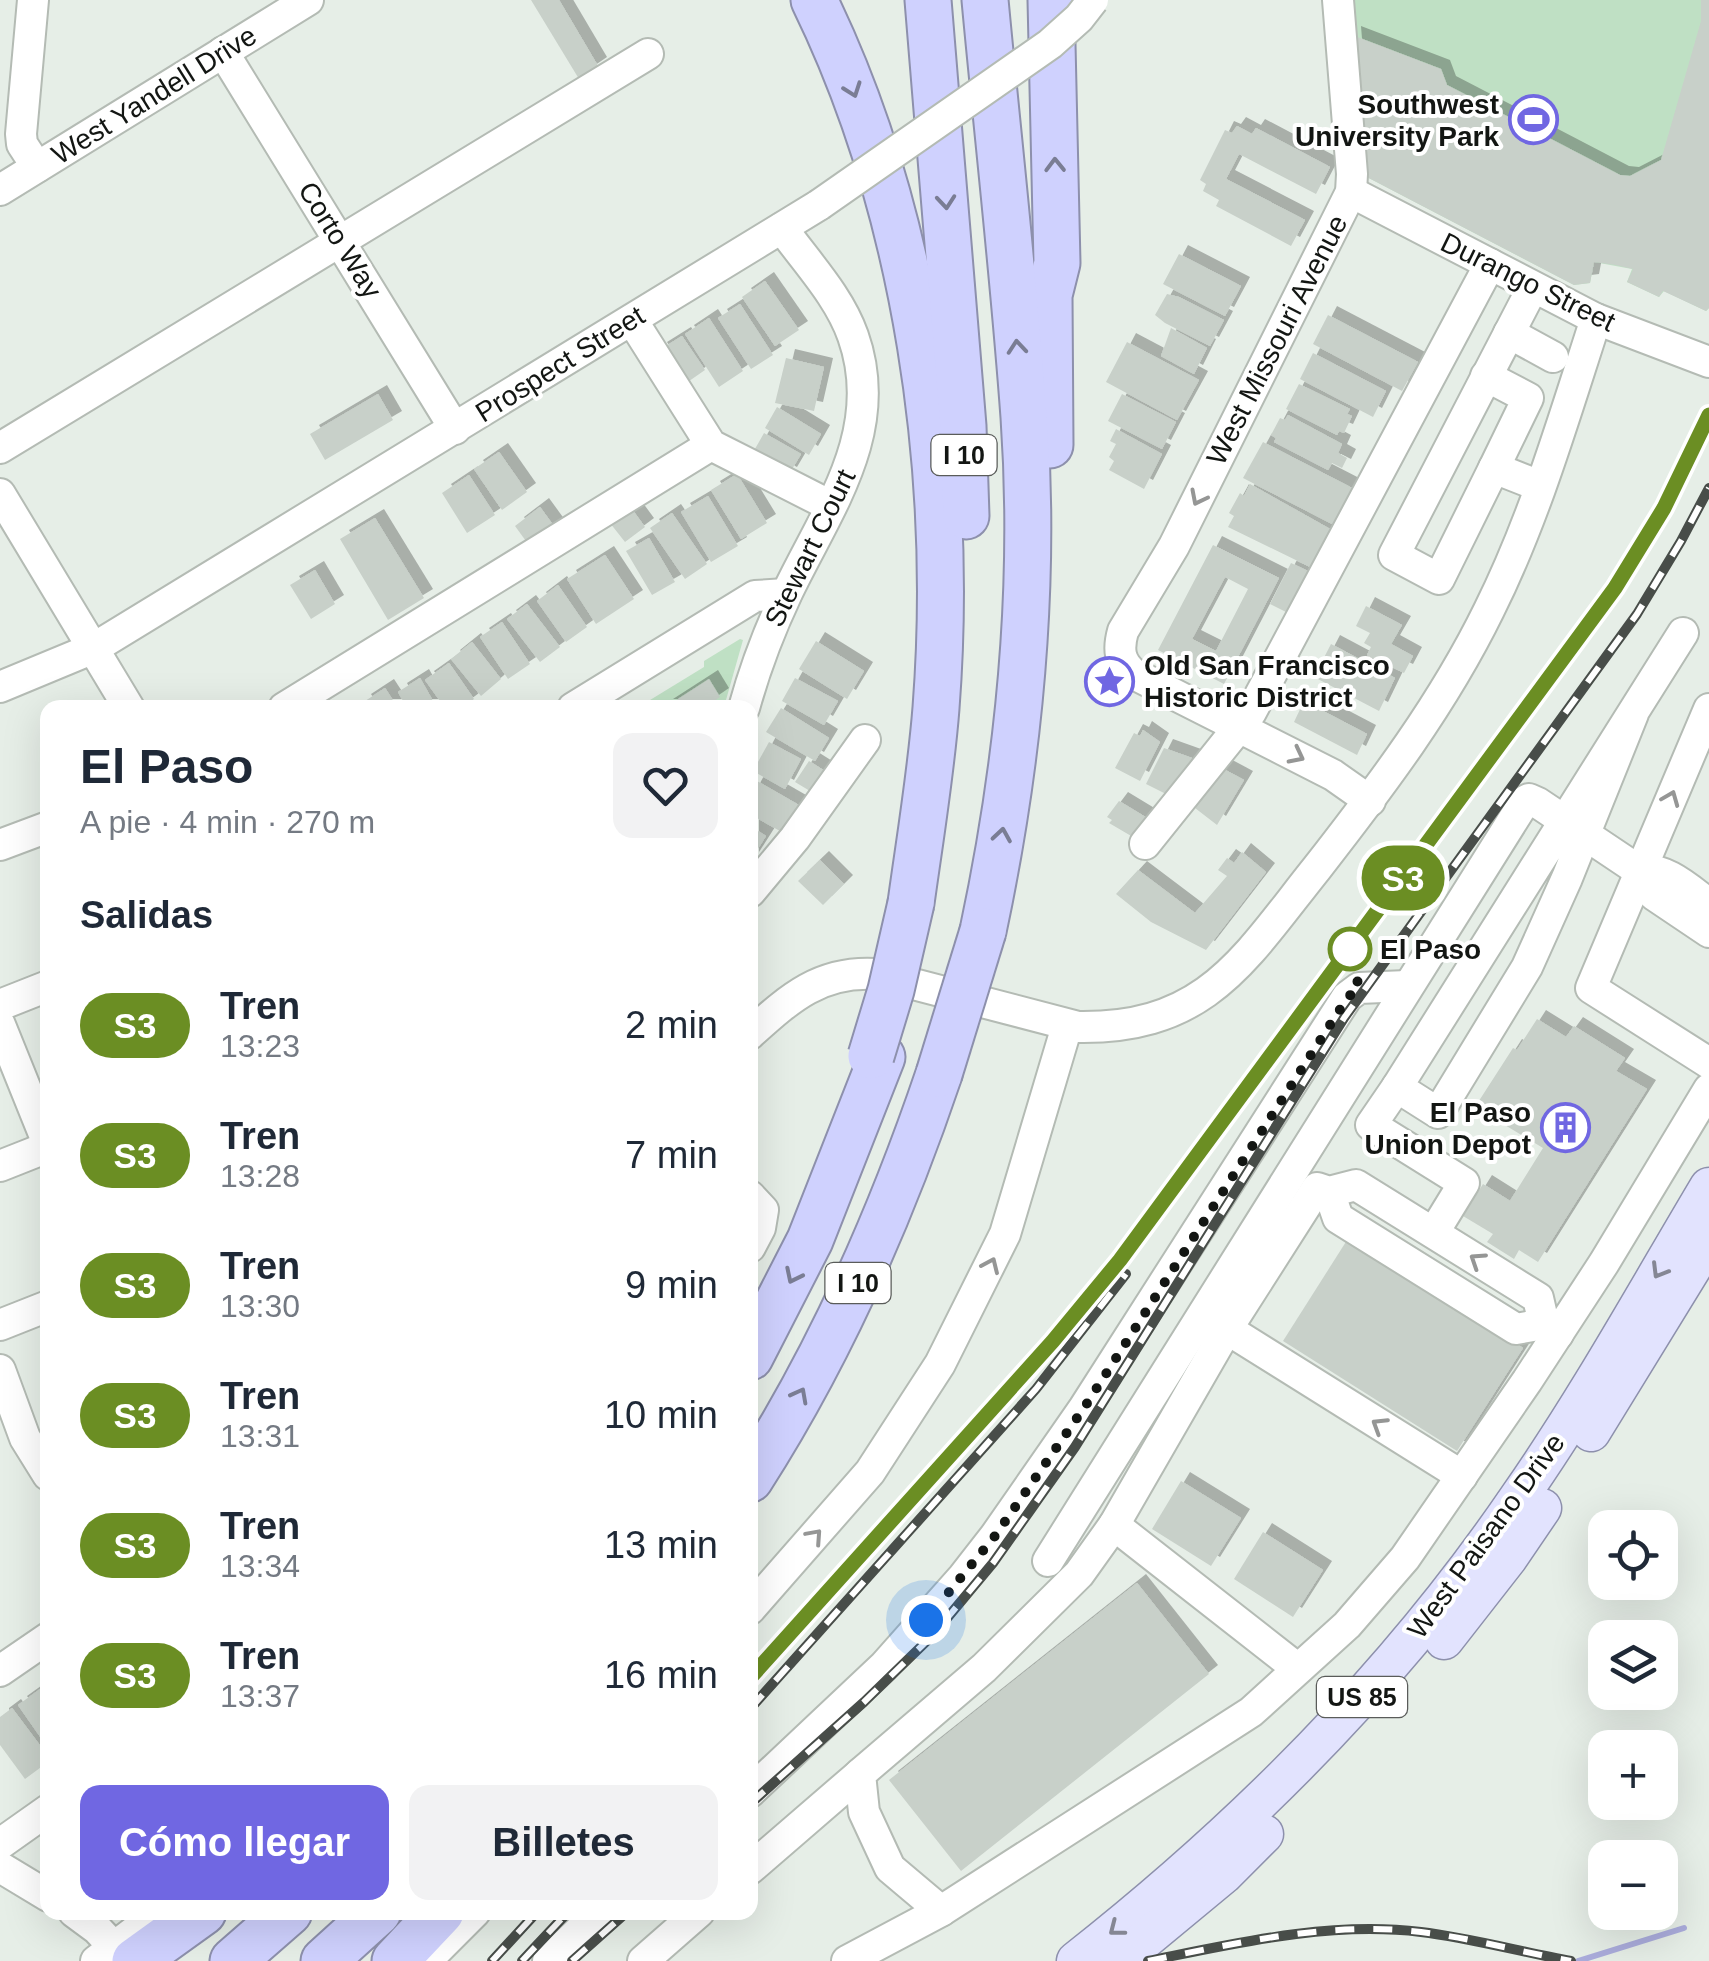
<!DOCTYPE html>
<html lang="es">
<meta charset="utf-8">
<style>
:root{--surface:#fff;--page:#f2f2f3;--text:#1f2937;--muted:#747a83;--accent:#7067e2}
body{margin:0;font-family:Helvetica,sans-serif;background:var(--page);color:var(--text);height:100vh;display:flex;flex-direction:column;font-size:38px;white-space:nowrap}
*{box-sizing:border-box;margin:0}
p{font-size:32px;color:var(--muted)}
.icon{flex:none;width:55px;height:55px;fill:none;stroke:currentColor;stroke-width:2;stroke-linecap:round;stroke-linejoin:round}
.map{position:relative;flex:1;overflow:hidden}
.side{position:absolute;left:40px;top:700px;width:718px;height:1220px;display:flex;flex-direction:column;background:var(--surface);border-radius:20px;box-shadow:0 10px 40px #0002}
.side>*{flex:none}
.badge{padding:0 20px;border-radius:32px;font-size:35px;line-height:65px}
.fabs{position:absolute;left:1588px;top:1510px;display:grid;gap:20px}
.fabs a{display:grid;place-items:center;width:90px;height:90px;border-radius:20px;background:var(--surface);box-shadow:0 10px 40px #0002;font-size:50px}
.you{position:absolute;width:50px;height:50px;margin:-25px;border:8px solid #fff;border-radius:50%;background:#1a73e8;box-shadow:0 0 0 15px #1a73e833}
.map>.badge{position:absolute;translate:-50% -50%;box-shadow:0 0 0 5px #fff}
h2{padding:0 40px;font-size:38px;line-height:90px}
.round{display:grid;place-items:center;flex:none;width:105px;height:105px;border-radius:20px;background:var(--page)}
.overview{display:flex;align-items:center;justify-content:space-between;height:170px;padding:0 40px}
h1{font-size:48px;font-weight:800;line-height:75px}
.button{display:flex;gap:20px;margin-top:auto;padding:20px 40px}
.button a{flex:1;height:115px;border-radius:20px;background:var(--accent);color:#fff;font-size:40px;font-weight:800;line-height:115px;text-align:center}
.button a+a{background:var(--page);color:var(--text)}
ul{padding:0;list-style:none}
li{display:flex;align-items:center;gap:30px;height:130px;padding:0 40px}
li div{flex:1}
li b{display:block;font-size:38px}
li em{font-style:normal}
li .badge{min-width:110px;font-weight:700;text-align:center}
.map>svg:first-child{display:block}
</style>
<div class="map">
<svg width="1709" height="1961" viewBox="0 0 1709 1961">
<defs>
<filter id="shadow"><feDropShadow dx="9" dy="-9" stdDeviation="0" flood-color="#0004"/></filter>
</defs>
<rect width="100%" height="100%" fill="#e6eee7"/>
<!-- green -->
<g fill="#bfe0c4">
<polygon points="1344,0 1709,0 1709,308 1706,311 1664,291 1659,297 1627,282 1632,269 1594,262 1590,283 1574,285 1363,175"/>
<polygon points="740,639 743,640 724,707 637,708 704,667 704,661"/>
</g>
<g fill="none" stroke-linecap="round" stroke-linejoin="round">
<!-- stream -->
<polyline stroke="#aaacdb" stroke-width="6" points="1578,1961 1684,1928"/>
</g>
<!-- building -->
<g fill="#c8d0c9" fill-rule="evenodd" filter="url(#shadow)">
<polygon points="531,0 559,0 598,66 579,79"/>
<polygon points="1701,0 1709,0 1709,308 1706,311 1663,291 1659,297 1627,282 1633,269 1615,265 1594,262 1590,283 1574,285 1363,175 1352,35 1441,69 1447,85 1620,175 1630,176 1661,160 1701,21"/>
<polygon points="1237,126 1252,134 1256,128 1330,167 1316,194 1239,154 1226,179 1305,220 1291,246 1216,206 1219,200 1203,191 1206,184 1200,180 1225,130 1232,133"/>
<polygon points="1179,254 1241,286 1225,316 1163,284"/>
<polygon points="765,281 799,330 775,346 742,297"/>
<polygon points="1167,294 1179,297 1224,320 1210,346 1165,323 1155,315"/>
<polygon points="740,304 773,355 751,369 718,318"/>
<polygon points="1328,315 1418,362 1402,391 1313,344"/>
<polygon points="709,318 743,371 719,387 685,334"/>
<polygon points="1171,328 1207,348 1194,374 1161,356"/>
<polygon points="682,336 705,370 682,386 658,351"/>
<polygon points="1127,342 1199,380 1177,420 1106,382"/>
<polygon points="1313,353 1386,391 1373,417 1300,379"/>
<polygon points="786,358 824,367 814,411 775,403"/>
<polygon points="1299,384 1350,409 1347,414 1352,416 1344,433 1339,431 1337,435 1286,409"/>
<polygon points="378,394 393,420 325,460 310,434"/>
<polygon points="1122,394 1176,422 1162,449 1108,421"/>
<polygon points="777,407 821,434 809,455 765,428"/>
<polygon points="1288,415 1342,444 1338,453 1347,458 1342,468 1332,463 1328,470 1274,442 1276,438 1271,435 1280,418 1285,420"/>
<polygon points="1116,429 1162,454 1144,489 1109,470 1114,461 1109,457 1116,444 1110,441"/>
<polygon points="764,433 801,454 788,476 751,456"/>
<polygon points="1263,442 1356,490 1336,526 1243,478"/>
<polygon points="499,452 527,492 502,510 474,469"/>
<polygon points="737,474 767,523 741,539 711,490"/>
<polygon points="469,475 495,515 467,533 442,493"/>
<polygon points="1250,484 1330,529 1310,567 1228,527 1234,516 1229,513 1240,493 1244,496"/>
<polygon points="708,496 738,546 711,562 681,512"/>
<polygon points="540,507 556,529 531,548 515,526"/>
<polygon points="631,508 645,527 625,542 610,523"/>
<polygon points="672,513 707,564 685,579 650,528"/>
<polygon points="375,518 424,598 388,620 340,539"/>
<polygon points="649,538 675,582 652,595 626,551"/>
<path d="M1213 545 1279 578 1224 684 1158 650ZM1225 577 1248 589 1216 651 1192 639Z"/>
<polygon points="605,555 634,599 596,624 567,579"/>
<polygon points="1291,563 1310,572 1288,613 1270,604"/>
<polygon points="315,570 335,604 311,619 290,585"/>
<polygon points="558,585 587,627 566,642 537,601"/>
<polygon points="527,604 560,647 540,662 507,619"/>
<polygon points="1366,606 1402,625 1391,644 1413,656 1404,673 1367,655 1371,647 1364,643 1370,633 1356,626"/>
<polygon points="502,622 530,664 508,679 480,637"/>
<polygon points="816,641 864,671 847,699 799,669"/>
<polygon points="472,642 501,679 481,696 451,659"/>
<polygon points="1331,644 1395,678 1379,711 1314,677"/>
<polygon points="449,663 474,699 462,708 445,708 425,680"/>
<polygon points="420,678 437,708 407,708 398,692"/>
<polygon points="795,678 838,701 824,725 782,701"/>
<polygon points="709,679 720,697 704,708 664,708"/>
<polygon points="385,688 398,708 365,708 362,703"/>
<polygon points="1304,701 1367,734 1357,755 1294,722"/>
<polygon points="781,708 829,738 815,761 766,732"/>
<polygon points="1143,730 1160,742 1140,781 1115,768 1134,733 1140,736"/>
<polygon points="769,742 801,759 785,789 753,771"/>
<polygon points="1164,748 1192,758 1172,797 1146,784"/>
<polygon points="809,761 828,773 815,794 795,782"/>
<polygon points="1216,765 1244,780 1217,825 1195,808"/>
<polygon points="757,781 804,808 787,835 750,814 750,794"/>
<polygon points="1119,801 1152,821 1138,840 1109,823 1112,820 1107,817"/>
<polygon points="750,826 766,836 750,861"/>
<polygon points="1242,852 1266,872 1206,950 1151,922 1116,894 1138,870 1195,913 1227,876 1218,870 1227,858 1234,863"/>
<polygon points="820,860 844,884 823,905 798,881"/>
<polygon points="1537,1019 1566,1037 1574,1026 1625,1058 1616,1071 1647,1089 1538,1262 1519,1250 1514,1259 1487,1242 1493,1234 1463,1216 1483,1184 1510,1201 1543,1148 1475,1107 1513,1048 1517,1050"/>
<polygon points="1349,1237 1523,1348 1457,1451 1283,1341"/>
<polygon points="1181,1481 1241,1518 1211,1566 1152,1529"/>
<polygon points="1263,1532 1323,1570 1293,1617 1234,1579"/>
<polygon points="1137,1583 1209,1674 961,1871 889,1780"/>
<polygon points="43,1687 48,1693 48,1748 18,1705"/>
<polygon points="12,1708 48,1756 48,1762 25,1779 0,1745 0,1717"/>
</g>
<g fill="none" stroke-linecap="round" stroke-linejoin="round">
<defs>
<g id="minor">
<polyline points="33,0 21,134 22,144 37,167"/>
<path d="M1338 0 1352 174 1351 192 1174 546 1123 631C1118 649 1119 662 1134 674L1333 775 1370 801"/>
<polyline points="223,52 455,429"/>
<polyline points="0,190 308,0"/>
<polyline points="1351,192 1596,319 1709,362"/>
<polyline points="1533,287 1394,555 1439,579 1494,468 1540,486"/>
<polyline points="632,320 711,445 831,506"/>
<polyline points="1509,333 1553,357"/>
<polyline points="1486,376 1528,398 1494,468"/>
<polyline points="0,448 648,54"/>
<polyline points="0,494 129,708"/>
<polyline points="0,687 94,648 819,205"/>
<polyline points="284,708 711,445"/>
<polyline points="573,708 755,596 786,594"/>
<path d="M744 708C755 668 769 631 787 593 826 511 887 432 853 336 839 296 807 263 782 228"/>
<polyline points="1709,709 1591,988 1709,1063"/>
<polyline points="1633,714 1567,878 1527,967 1438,1113 1397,1087 1683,633"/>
<polyline points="1145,844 1251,712 1490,264"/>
<polyline points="0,845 48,827"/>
<polyline points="1641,872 1654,895 1709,932"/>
<path d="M1641 872C1664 865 1691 891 1709 904"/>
<polyline points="750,892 795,838 865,740"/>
<polyline points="0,1005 48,986"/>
<polyline points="0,1025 48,1144"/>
<path d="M750 1034C789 999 819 971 875 974L1078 1027C1207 1029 1244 959 1317 868 1381 786 1443 704 1489 610 1535 518 1564 417 1596 319"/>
<polyline points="1397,1087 1371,1125 1464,1183 1434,1232"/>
<polyline points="0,1166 48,1147"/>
<polyline points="1329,1192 1338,1218 1516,1329 1544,1324"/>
<polyline points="750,1196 763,1210 760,1228 750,1247"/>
<polyline points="0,1325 48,1306"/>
<polyline points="1227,1329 1462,1476"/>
<polyline points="0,1370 25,1438 48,1475"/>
<polyline points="1114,1525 1227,1329 1317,1188 1329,1192 1356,1185 1538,1298 1544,1324 1558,1334"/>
<polyline points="1048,1561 1525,801 1529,799 1538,803 1641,872"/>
<polyline points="750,1609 870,1472 940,1364 1005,1234 1067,1026"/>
<polyline points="1298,1669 1114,1525 1079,1574 984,1668 860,1774 864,1812 890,1868 941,1911 1251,1712 1347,1625 1405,1558 1527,1381 1604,1263 1709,1089"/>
<polyline points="0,1671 48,1638"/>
<polyline points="750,1792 884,1666 963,1577 995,1536 1084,1408 1347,997 1359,988 1407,986"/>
<polyline points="0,1844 48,1810"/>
<polyline points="0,1867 48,1896"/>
<polyline points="750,1869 860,1774"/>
<polyline points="74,1912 97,1929 115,1948"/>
<polyline points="96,1961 160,1912"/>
<polyline points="426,1961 475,1912"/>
<polyline points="548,1961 599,1912"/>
<polyline points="643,1961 699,1912"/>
<polyline points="847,1961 941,1911"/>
</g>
<g id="major">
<polyline points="1591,1432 1709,1240"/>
<polyline points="1444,1640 1508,1558 1542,1508"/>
<path d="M1076 1961C1245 1828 1397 1676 1519 1497 1588 1398 1647 1291 1709 1187"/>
<polyline points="1119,1961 1224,1874 1264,1834"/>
</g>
<g id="highway">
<path d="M814 0C917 211 954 474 936 708 931 773 920 838 911 903"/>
<polyline points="928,0 963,426 966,516"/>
<polyline points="1050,445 1049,295 1057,263 1051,0"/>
<path d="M983 931C1019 762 1036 589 1024 417 1014 278 998 139 985 0"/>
<polyline points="750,1357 810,1240 882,1057"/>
<path d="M750 1479C831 1353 891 1216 939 1074"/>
<polyline points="135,1961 203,1912"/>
<polyline points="233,1961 289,1912"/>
<polyline points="324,1961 378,1912"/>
<polyline points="395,1961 441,1912"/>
</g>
</defs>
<!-- minor casing -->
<use href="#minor" stroke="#b4bbb4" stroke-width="34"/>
<!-- major casing -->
<use href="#major" stroke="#8d90ac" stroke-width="41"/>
<!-- highway casing -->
<use href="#highway" stroke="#8d90ac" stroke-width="49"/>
<!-- minor -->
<use href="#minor" stroke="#fff" stroke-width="30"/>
<!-- major -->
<use href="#major" stroke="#e2e3fe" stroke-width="38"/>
<!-- highway -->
<use href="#highway" stroke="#cfd1fe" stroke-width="45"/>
<defs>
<g id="rail">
<polyline points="750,1678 1053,1341 1120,1260 1615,588 1664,508 1709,414"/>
<polyline points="750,1709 1036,1389 1126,1274"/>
<polyline points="750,1804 864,1702 933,1635 993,1563 1075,1447 1344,1018 1637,614 1681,541 1709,488"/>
<polyline points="492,1961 537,1912"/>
<polyline points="522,1961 568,1912"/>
<polyline points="572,1961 627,1912"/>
<path d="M1148 1961C1237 1943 1329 1921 1421 1932 1471 1938 1521 1952 1571 1961"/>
</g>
</defs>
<!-- rail casing -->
<use href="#rail" stroke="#484d49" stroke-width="10"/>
<!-- rail -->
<use href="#rail" stroke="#fff" stroke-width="6" stroke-dasharray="19" stroke-linecap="butt"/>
<defs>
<polyline id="minor-bridge" points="819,205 1050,44 1079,18 1093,0"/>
<g id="highway-bridge">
<polyline points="871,1056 891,990 911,903"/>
<polyline points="939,1074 983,931"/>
</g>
</defs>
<!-- minor-bridge casing -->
<use href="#minor-bridge" stroke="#b4bbb4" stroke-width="34" stroke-linecap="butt"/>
<!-- highway-bridge casing -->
<use href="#highway-bridge" stroke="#8d90ac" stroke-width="49" stroke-linecap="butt"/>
<!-- minor-bridge -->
<use href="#minor-bridge" stroke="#fff" stroke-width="30"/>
<!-- highway-bridge -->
<use href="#highway-bridge" stroke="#cfd1fe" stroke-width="45"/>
</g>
<!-- one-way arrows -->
<defs><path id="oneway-chevron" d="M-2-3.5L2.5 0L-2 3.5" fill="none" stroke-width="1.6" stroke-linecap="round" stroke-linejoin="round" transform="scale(2.5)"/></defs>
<g stroke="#7a7d94">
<use href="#oneway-chevron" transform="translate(853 90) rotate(70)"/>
<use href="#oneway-chevron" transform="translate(1055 165) rotate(-91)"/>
<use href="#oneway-chevron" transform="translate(946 202) rotate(85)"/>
<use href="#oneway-chevron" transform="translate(1017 347) rotate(-95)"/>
<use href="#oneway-chevron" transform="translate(1002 835) rotate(-81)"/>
<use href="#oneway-chevron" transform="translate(793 1276) rotate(116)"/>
<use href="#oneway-chevron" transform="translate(800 1395) rotate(-62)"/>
</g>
<g stroke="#959695">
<use href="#oneway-chevron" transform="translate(1198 498) rotate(117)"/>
<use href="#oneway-chevron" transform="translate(1297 756) rotate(27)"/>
<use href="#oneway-chevron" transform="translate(1671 798) rotate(-68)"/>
<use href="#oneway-chevron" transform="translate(1477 1260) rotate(-147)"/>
<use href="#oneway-chevron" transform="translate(991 1265) rotate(-66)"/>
<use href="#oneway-chevron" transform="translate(1379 1425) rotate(-148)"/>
<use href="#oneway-chevron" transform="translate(815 1536) rotate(-48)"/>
</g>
<g stroke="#858794">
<use href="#oneway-chevron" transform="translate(1659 1271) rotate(121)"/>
<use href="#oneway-chevron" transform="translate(1116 1929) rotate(142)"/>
</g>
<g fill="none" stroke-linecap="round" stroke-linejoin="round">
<defs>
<polyline id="line" points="750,1678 1053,1341 1120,1260 1615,588 1664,508 1709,415"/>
</defs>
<!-- line casing -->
<use href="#line" stroke="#fff" stroke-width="22"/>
<!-- line -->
<use href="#line" stroke="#6b8e23" stroke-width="15"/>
<!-- walk -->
<polyline stroke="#131613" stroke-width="10" stroke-dasharray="0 18" points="926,1620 995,1536 1084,1408 1348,997 1359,988 1350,949"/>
</g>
<!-- icons -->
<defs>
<symbol id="stadium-ring" viewBox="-11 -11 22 22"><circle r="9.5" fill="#fff" stroke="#7067e2" stroke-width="1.5"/><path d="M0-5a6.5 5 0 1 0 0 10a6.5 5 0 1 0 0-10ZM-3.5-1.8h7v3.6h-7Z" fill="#7067e2"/></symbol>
<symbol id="sight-ring" viewBox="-11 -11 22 22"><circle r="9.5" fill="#fff" stroke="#7067e2" stroke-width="1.5"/><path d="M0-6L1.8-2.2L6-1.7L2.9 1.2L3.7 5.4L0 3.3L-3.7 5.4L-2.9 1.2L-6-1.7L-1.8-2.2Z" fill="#7067e2"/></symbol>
<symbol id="building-ring" viewBox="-11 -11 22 22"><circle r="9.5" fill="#fff" stroke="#7067e2" stroke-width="1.5"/><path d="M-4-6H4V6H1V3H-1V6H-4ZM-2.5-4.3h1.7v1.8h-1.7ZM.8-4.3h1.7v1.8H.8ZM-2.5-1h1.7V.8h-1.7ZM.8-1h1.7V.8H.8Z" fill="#7067e2"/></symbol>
</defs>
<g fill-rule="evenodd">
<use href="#stadium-ring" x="1506" y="92" width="55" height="55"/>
<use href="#sight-ring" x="1082" y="654" width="55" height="55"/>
<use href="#building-ring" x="1538" y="1100" width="55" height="55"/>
</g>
<!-- markers -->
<circle fill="#fff" stroke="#6b8e23" stroke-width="5" cx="1350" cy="949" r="20"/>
<g text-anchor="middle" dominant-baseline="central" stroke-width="8" stroke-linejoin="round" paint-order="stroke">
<!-- shield labels -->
<g fill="#fff" stroke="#5a5c5a" stroke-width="2.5">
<rect x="931.5" y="435" width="65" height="40" rx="8"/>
<rect x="825.5" y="1263" width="65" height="40" rx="8"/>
<rect x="1317" y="1677" width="90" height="40" rx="8"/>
</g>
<g font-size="25" font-weight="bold" fill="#131613">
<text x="964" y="455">I 10</text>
<text x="858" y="1283">I 10</text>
<text x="1362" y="1697">US 85</text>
</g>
<!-- street labels -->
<g font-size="28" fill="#131613" stroke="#fff">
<text transform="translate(154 95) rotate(-32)">West Yandell Drive</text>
<text transform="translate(340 240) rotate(58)">Corto Way</text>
<text transform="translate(1528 282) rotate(26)">Durango Street</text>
<text transform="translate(1277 340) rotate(-63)">West Missouri Avenue</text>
<text transform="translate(560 364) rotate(-32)">Prospect Street</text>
<text transform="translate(810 548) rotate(-64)">Stewart Court</text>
<text transform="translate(1486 1536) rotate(-54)">West Paisano Drive</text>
</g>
<!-- poi labels -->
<g font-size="28" font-weight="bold" fill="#131613" stroke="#fff" text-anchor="end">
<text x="1499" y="104">Southwest<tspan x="1499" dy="32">University Park</tspan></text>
<text x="1144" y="665" text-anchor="start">Old San Francisco<tspan x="1144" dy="32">Historic District</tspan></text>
<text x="1531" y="1112">El Paso<tspan x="1531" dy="32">Union Depot</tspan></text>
</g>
<!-- stop labels -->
<g font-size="28" font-weight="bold" fill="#131613" stroke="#fff" text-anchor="start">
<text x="1380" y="949">El Paso</text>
</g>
</g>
</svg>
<div class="fabs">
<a><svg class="icon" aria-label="locate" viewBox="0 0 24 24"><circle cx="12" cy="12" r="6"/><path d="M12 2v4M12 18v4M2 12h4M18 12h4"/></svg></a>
<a><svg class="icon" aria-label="layers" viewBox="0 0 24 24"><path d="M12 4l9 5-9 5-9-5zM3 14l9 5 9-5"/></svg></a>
<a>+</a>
<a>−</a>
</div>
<div class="you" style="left:926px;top:1620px"></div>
<b class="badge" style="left:1403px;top:878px;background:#6b8e23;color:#fff">S3</b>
<section class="side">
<div class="overview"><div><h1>El Paso</h1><p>A pie · 4 min · 270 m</p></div><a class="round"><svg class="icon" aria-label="heart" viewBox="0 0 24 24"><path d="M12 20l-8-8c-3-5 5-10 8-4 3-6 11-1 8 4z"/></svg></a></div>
<h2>Salidas</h2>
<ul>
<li><span class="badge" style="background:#6b8e23;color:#fff">S3</span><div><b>Tren</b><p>13:23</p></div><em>2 min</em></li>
<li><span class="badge" style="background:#6b8e23;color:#fff">S3</span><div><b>Tren</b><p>13:28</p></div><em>7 min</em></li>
<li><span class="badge" style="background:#6b8e23;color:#fff">S3</span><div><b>Tren</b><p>13:30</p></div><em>9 min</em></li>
<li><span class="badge" style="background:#6b8e23;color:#fff">S3</span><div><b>Tren</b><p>13:31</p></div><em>10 min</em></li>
<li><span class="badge" style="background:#6b8e23;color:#fff">S3</span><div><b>Tren</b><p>13:34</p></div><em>13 min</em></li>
<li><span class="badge" style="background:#6b8e23;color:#fff">S3</span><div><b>Tren</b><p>13:37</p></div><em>16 min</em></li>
</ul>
<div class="button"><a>Cómo llegar</a><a>Billetes</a></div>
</section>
</div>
